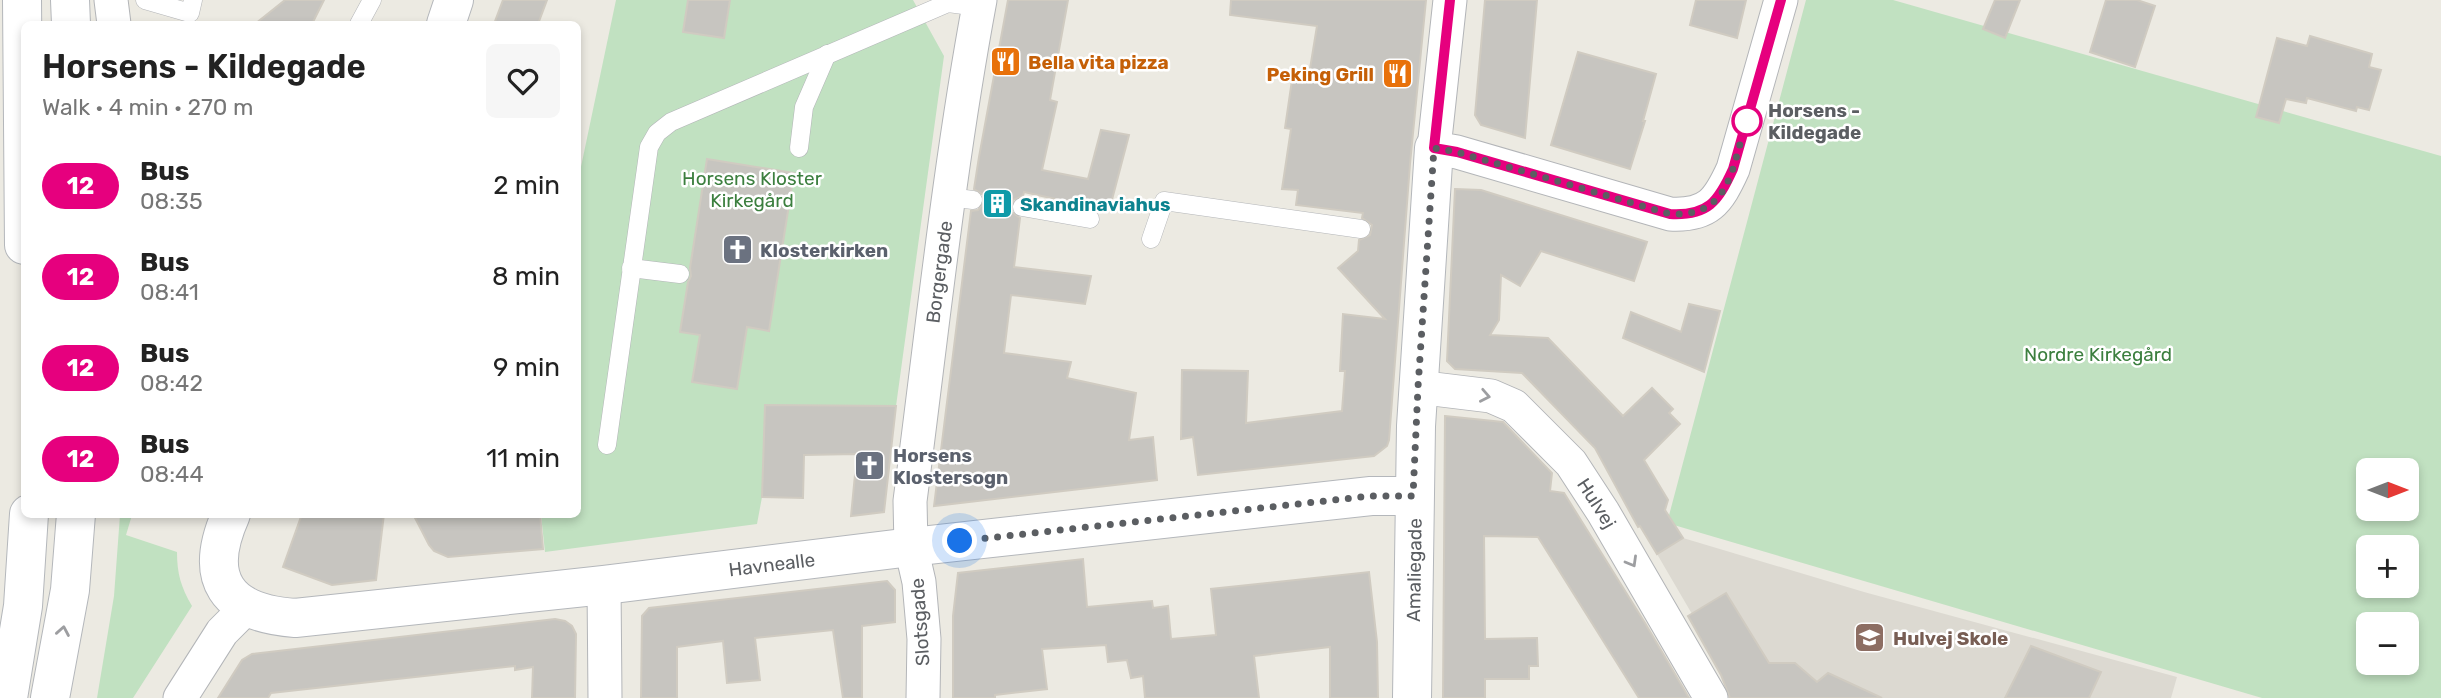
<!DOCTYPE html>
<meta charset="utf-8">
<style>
:root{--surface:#fff;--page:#f6f6f6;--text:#222;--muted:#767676}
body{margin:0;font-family:Rubik,sans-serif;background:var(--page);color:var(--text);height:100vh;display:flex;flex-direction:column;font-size:26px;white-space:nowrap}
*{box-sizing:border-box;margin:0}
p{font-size:23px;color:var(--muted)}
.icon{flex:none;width:38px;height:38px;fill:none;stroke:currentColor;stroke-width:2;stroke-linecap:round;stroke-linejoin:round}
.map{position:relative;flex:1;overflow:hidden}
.panel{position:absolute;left:21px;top:21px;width:560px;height:497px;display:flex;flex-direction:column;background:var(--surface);border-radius:10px;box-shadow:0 4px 10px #0003}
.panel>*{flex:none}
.badge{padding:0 14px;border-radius:23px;font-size:24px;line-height:46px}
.needle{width:46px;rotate:90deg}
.tools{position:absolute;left:2356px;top:458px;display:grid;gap:14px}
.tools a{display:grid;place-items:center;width:63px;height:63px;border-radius:10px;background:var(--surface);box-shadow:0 4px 10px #0003;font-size:35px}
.you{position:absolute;width:35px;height:35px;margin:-18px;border:5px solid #fff;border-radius:50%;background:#1a73e8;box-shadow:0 0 0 10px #1a73e833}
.map>.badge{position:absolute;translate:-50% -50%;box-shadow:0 0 0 4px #fff}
.round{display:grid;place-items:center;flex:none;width:74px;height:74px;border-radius:10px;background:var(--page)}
.summary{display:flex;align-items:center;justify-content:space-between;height:119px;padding:0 21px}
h1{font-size:33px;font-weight:600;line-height:52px}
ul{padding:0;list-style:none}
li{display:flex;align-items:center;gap:21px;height:91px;padding:0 21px}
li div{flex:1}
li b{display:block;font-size:26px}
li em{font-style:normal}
li .badge{min-width:77px;font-weight:700;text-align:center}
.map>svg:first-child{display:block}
</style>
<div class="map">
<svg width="2441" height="698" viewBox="0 0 2441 698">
<rect width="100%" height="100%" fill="#eceae2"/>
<!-- education -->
<polygon fill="#dcd9d1" points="1683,538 1864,592 2177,677 2171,698 1741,698 1657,554"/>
<!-- green -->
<g fill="#c1e1c1" fill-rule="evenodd">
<polygon points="616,0 913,0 944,56 896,406 765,405 762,497 757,524 545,552 541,515 578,514 578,181"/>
<path d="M1806 0H1893L2441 156V698H2262L1667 523ZM2368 471H2406V509H2368ZM2368 548H2406V586H2368ZM2368 625H2406V663H2368Z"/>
<path d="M120 515H132L126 535 177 552C177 574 181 587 192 606L133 698H97L114 596Z"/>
</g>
<!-- building -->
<g fill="#c7c5c0" stroke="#d0cbc1" stroke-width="2">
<polygon points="285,0 324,0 312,24 255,24"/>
<polygon points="503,0 547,0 538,24 494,24"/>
<polygon points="688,0 730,0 724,38 683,32"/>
<polygon points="1008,0 1068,0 1050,100 1057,102 1042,170 1088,179 1101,130 1129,135 1109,211 1024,192 1023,196 1013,200 1012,212 1020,218 1014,267 1091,276 1085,304 1011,295 1004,353 1071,362 1067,378 1136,393 1129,440 1153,437 1157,480 934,506 971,211 978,210 984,202 983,195 974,189 979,157"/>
<polygon points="1231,0 1426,0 1410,164 1389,440 1387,446 1374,456 1198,475 1193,437 1181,439 1182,370 1248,371 1246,423 1342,411 1345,371 1340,371 1343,314 1385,319 1338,268 1358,251 1359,240 1370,235 1372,225 1362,218 1363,213 1296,205 1298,190 1282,189 1291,129 1285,128 1293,73 1309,75 1317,26 1230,15"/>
<polygon points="1485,0 1537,0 1525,138 1481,125 1475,115"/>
<polygon points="1696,0 1746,0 1737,38 1690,25"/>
<polygon points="1995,0 2020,0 2005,38 1983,29"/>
<polygon points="2106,0 2137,0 2155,6 2135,67 2090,52"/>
<polygon points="2310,36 2372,54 2369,67 2381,70 2369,110 2357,107 2356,111 2307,98 2306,103 2286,99 2279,123 2256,117 2277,38 2307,46"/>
<polygon points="1578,52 1656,74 1643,121 1645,121 1630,169 1551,145"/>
<polygon points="707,159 794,173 769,331 747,327 737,389 692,382 700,335 680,332 688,282 691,276 690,268"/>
<polygon points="1455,189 1481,190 1647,242 1634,281 1541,251 1520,286 1501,275 1499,320 1490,335 1548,338 1623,416 1652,388 1673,409 1669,413 1680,424 1644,460 1668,500 1665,510 1683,538 1657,554 1640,526 1638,527 1595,448 1522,373 1455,369 1447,361"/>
<polygon points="1689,304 1720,311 1704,372 1623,338 1631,312 1681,332"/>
<polygon points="765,405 896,406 884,512 851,516 857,454 804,455 803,498 762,497"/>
<polygon points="1445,416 1503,422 1552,473 1550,491 1564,493 1645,623 1689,698 1639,698 1538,537 1484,536 1485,639 1537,638 1538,666 1529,666 1529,679 1485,679 1485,698 1443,698"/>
<polygon points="302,514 384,514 376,580 332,585 283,567"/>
<polygon points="413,514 540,514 543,549 448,557 434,551 429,545"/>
<polygon points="1083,559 1087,607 1152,601 1153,608 1168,606 1171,639 1216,635 1211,589 1369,572 1377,642 1378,698 1330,698 1330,647 1254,656 1259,698 1145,698 1143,676 1131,678 1127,660 1108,662 1106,645 1042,649 1047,689 995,695 995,698 953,698 953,616 958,573"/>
<polygon points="887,581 895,590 895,622 862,626 862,698 843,698 833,630 755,638 760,680 727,683 723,641 677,647 677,698 641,698 642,616 649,608"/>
<polygon points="1726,593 1769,663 1795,663 1817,682 1828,673 1882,698 1730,698 1721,675 1688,616"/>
<polygon points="555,619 565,621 572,626 576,634 575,698 532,698 533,667 515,670 515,666 271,693 268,698 218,698 242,660 252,654"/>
<polygon points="2031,646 2101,672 2089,698 2005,698"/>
</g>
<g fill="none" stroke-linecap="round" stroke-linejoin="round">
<defs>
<g id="lane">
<polyline points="145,0 190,13 193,0"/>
<polyline points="359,24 372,0"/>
<polyline points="799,148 804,107 827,54"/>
<polyline points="948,197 973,200"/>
<polyline points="1022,207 1090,219"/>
<polyline points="1151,239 1164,201 1361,229"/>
<polyline points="631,268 680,274"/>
<polyline points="607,445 649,147 657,133 671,122 948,3 979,7"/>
</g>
<g id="street">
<polyline points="111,0 114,24"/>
<path d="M1450 0 1434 148 1457 152 1670 214C1708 216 1718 202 1733 169L1781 0"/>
<path id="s1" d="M1417 387 1491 396 1514 406 1571 463 1603 512 1711 698"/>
<polyline points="604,585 605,698"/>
<polyline points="180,698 222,632 246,608"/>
<path id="s2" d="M923 698 924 639 919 582 911 547 910 501C932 333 949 166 980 0"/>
</g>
<g id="secondary">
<polyline points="22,0 24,245"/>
<polyline points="70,0 71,24"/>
<polyline points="446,24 454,0"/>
<path id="s3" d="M231 514C202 579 226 613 295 618L604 585 911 547 1371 496H1413"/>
<polyline points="8,698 23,606 29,514"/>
<polyline points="50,698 70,590 76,514"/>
<path id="s4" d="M1412 698 1416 426 1434 148"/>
</g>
</defs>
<!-- lane casing -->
<use href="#lane" stroke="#b3b5b8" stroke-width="19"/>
<!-- street casing -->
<use href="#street" stroke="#b3b5b8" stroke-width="35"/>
<!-- secondary casing -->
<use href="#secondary" stroke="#b4b7bb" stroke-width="40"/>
<!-- lane -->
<use href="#lane" stroke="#fff" stroke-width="18"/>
<!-- street -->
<use href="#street" stroke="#fff" stroke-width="33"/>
<!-- secondary -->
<use href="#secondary" stroke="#fff" stroke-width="38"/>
</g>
<!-- one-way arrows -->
<defs><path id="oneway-chevron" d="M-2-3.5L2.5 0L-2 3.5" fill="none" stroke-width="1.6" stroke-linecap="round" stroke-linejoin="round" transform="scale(1.75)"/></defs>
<g stroke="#9d9ea1">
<use href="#oneway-chevron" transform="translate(1485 396) rotate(11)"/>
<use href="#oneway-chevron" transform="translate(1632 562) rotate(60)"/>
<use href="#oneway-chevron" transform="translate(63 631) rotate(-80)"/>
</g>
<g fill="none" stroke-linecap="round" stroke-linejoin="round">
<defs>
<path id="line" d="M1450 0 1434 148 1457 152 1670 214C1708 216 1718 202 1733 169L1781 0"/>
</defs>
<!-- line casing -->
<use href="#line" stroke="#fff" stroke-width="16"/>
<!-- line -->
<use href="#line" stroke="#e6007e" stroke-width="10"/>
<!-- walk -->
<path stroke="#5b5e62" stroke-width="7" stroke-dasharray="0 12.6" d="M960 541 1371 496H1413L1418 387 1434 148 1457 152 1670 214C1732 217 1731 167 1747 121"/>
</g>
<!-- icons -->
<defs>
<symbol id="restaurant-square" viewBox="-11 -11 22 22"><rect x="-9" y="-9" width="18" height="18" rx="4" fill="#e8710a" stroke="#fff"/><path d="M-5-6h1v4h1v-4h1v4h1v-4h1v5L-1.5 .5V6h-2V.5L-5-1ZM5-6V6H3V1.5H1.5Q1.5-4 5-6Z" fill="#fff"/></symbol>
<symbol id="building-square" viewBox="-11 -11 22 22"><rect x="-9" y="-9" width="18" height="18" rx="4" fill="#0f9aa8" stroke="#fff"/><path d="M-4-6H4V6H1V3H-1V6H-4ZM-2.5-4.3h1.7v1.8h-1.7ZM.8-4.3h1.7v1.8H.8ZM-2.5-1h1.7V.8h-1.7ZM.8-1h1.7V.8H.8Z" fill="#fff"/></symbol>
<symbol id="church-square" viewBox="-11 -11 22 22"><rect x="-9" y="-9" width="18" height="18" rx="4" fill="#6b7280" stroke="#fff"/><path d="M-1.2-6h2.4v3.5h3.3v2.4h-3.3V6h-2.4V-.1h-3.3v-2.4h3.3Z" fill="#fff"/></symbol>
<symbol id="school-square" viewBox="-11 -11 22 22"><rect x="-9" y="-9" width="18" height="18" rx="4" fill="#8d6e63" stroke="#fff"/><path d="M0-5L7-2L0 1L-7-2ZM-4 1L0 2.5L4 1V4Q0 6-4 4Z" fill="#fff"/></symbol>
</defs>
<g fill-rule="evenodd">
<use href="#restaurant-square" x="988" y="44" width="35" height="35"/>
<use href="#restaurant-square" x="1380" y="56" width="35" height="35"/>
<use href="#building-square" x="980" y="186" width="35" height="35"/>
<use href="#church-square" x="720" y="232" width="35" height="35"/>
<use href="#church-square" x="852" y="448" width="35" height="35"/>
<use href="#school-square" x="1852" y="620" width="35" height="35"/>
</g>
<!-- markers -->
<circle fill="#fff" stroke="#e6007e" stroke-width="3.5" cx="1747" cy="121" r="14"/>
<g text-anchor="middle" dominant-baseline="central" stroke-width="5" stroke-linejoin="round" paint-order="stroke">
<!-- food labels -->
<g font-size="19" font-weight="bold" fill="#c56008" stroke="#fff" text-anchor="start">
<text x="1028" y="62">Bella vita pizza</text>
<text x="1374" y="74" text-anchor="end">Peking Grill</text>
</g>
<!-- stop labels -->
<g font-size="19" font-weight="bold" fill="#5b5e62" stroke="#fff" text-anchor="start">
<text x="1768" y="110">Horsens -<tspan x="1768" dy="22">Kildegade</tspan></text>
</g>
<!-- park labels -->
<g font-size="19" fill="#3c7f3f" stroke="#fff">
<text x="752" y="178">Horsens Kloster<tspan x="752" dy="22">Kirkegård</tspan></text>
<text x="2098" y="354">Nordre Kirkegård</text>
</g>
<!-- culture labels -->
<g font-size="19" font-weight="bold" fill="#0d838f" stroke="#fff" text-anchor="start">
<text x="1020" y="204">Skandinaviahus</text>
</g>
<!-- worship labels -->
<g font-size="19" font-weight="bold" fill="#5b616d" stroke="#fff" text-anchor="start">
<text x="760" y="250">Klosterkirken</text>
<text x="893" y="455">Horsens<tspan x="893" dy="22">Klostersogn</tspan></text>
</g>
<!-- street labels -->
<g font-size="19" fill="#5b5e62" stroke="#fff">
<text stroke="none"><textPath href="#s2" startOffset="429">Borgergade</textPath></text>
<text stroke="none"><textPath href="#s1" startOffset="228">Hulvej</textPath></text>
<text stroke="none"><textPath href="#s3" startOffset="635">Havnealle</textPath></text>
<text stroke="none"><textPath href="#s4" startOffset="128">Amaliegade</textPath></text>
<text transform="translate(920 622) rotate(-94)">Slotsgade</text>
</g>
<!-- education labels -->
<g font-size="19" font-weight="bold" fill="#785e54" stroke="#fff" text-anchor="start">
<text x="1893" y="638">Hulvej Skole</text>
</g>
</g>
</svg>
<div class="tools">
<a><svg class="needle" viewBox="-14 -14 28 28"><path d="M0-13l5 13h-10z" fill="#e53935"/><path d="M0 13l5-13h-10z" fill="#767676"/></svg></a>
<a>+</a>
<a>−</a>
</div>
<div class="you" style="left:960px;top:541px"></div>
<section class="panel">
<div class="summary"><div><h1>Horsens - Kildegade</h1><p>Walk · 4 min · 270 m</p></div><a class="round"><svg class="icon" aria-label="heart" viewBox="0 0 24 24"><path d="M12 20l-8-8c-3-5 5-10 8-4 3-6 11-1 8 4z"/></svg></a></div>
<ul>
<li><span class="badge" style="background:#e6007e;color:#fff">12</span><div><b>Bus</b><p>08:35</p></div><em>2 min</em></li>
<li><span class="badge" style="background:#e6007e;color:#fff">12</span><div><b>Bus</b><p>08:41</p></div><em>8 min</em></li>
<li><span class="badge" style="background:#e6007e;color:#fff">12</span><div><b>Bus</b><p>08:42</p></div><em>9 min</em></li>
<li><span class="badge" style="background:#e6007e;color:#fff">12</span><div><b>Bus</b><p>08:44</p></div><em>11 min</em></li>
</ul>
</section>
</div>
